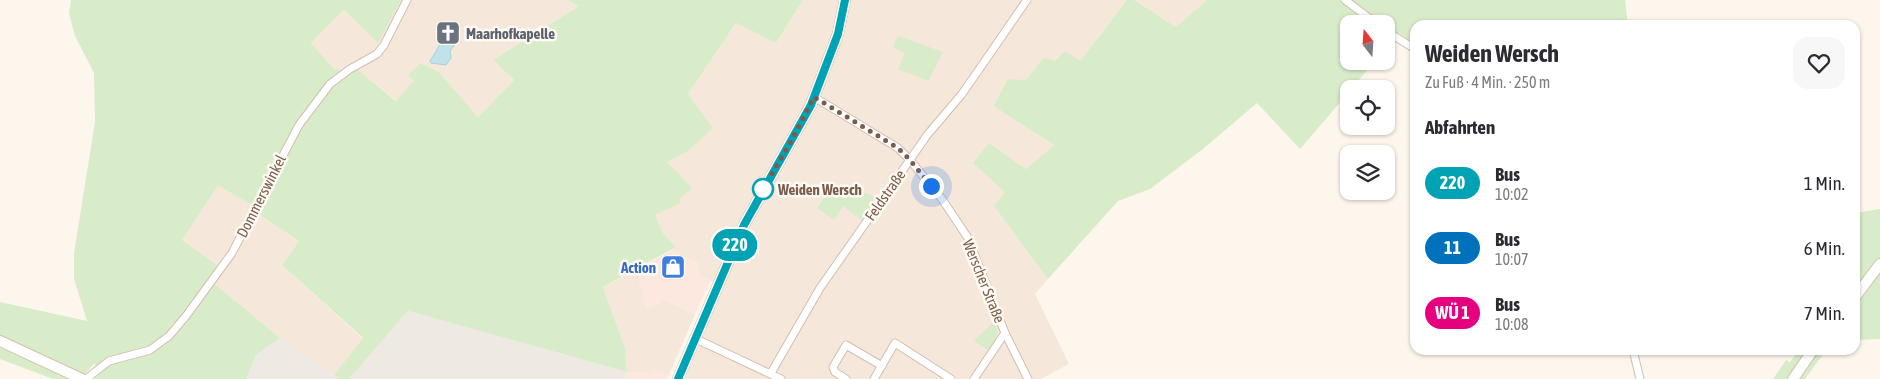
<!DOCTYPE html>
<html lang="de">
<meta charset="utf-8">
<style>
:root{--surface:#fff;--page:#f7f7f7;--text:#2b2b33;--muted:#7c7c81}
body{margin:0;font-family:"Asap Condensed",sans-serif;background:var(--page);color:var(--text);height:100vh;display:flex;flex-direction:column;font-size:19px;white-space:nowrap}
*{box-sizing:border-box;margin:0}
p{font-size:16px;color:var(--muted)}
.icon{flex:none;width:28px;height:28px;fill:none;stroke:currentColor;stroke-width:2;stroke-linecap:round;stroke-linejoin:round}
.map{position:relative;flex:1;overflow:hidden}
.side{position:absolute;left:1410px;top:20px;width:450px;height:335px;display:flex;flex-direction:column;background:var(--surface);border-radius:15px;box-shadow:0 1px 4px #0004}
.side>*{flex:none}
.badge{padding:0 10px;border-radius:16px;font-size:18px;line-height:32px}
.needle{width:32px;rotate:343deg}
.controls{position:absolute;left:1340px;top:15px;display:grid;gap:10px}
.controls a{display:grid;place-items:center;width:55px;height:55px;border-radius:10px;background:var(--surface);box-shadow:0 1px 4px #0004;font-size:25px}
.you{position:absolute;width:25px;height:25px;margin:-12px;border:4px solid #fff;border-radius:50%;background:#1a73e8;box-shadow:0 0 0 8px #1a73e833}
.map>.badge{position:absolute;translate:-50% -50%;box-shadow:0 0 0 2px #fff}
h2{padding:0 15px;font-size:19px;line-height:45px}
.round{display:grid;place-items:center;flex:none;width:52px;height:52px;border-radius:15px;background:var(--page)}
.headline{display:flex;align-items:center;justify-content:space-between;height:85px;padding:0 15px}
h1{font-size:24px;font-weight:700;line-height:38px}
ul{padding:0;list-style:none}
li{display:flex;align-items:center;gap:15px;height:65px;padding:0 15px}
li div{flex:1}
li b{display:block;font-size:19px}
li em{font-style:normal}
li .badge{min-width:55px;font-weight:700;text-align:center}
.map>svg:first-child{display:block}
</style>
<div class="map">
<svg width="1880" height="379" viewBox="0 0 1880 379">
<rect width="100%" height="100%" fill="#fdf6ec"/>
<!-- residential -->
<g fill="#f5e8da">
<polygon points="401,0 567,0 579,6 493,60 514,80 478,117 439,72 420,63 408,75 414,81 397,101 358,70 334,69 311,43 344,10 378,42"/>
<polygon points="803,0 1127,0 1080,61 1055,62 1044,57 1026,81 1008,79 993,106 1054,145 1026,169 989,143 1005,193 994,206 1048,279 1035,294 1069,364 1041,379 685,379 724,286 696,274 700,264 670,251 676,247 663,233 655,215 680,203 667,162 685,153 688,94 736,23 776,43"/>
<polygon points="1134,0 1207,0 1176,27"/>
<polygon points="217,184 253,206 257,213 299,241 282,265 363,339 334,375 280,338 209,279 218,265 182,240"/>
<polygon points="636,270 647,309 664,300 695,314 669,375 654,370 653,372 627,372 625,348 603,287"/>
</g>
<!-- commercial -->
<g fill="#fde8e0">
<polygon points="670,251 700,264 696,274 711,280 695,314 664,300 647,309 636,270"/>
<polygon points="654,369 669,375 668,379 624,379 627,372 653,372"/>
</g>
<!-- industrial -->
<g fill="#efe9e4">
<polygon points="408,311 627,372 624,379 349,379"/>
<polygon points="280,338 340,379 246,379 256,355"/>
</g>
<!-- green -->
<g fill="#d8ecc9">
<polygon points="71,0 401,0 378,43 344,10 311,43 334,69 358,70 396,101 414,81 408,75 420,63 439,72 478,117 514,80 493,60 579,6 567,0 803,0 776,43 736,23 688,94 713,128 685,153 667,162 692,188 679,199 681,203 655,215 663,233 676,247 603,287 625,348 627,372 408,311 349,379 340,379 334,375 363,338 282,265 299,241 257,213 253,206 218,185 182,240 219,266 209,279 280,338 256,355 246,379 94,379 104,370 94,364 80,379 53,379 0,359 0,302 87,321 74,279 74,253 95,122 94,73 75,36 69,13"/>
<polygon points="1127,0 1134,0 1176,27 1207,0 1625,0 1628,25 1415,25 1415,45 1398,33 1386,47 1386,24 1349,24 1349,61 1375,61 1351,89 1349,89 1349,92 1300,149 1257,103 1203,149 1150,189 1118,201 1048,279 994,206 1005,192 973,163 989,143 1026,169 1054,145 993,106 1008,79 1026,80 1044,57 1055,61 1065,51 1080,61"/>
<polygon points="898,36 943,52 928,81 898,69 905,53 893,47"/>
<polygon points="842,188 869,194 876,198 861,220 843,206 834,220 817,208 829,191 836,196"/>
<polygon points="1880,209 1880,339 1855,340 1855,213"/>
<path d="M995 320C1001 333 995 340 988 350L974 341Z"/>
<polygon points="1799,350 1826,350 1805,379 1773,379 1786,360 1790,362"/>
</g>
<!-- water -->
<polygon fill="#bfe3e8" stroke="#a5d3da" points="444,37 453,41 455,44 450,51 451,58 446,65 431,63 430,60 432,58"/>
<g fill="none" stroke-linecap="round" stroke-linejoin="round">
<defs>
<g id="street">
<polyline points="1345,0 1377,24"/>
<polyline points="1386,31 1415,49"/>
<polyline points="814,97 898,148 910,160 942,199 968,238 1005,333 1028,379"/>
<polyline points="694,338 781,379"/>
<polyline points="1633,350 1640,379"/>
<polyline points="771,373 820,288 928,134 962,94 1027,0"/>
<polyline points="86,379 109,361 150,350 169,336 186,316 232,253 299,125 330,84 350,69 377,54 384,45 407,0"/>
<polyline points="846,379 835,372 833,367 846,345 882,366"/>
<polyline points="874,379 895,343 951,379"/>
<polyline points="974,379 1005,333"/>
</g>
<g id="secondary">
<polyline points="1855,297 1880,264"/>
<polyline points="0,341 82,379"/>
<polyline points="678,379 744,225 811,105 838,34 845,0"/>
<polyline points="1793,379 1813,350"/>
</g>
</defs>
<!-- street casing -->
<use href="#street" stroke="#d1beb0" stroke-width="9"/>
<!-- secondary casing -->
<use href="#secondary" stroke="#d6c0b0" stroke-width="12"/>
<!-- street -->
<use href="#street" stroke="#fff" stroke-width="7"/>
<!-- secondary -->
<use href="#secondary" stroke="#fff" stroke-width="10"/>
</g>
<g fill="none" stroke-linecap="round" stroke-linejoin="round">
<defs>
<polyline id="line" points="678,379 744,225 811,105 838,34 845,0"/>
</defs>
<!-- line casing -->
<use href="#line" stroke="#fff" stroke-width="11"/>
<!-- line -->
<use href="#line" stroke="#00a3b4" stroke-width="8"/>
<!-- walk -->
<polyline stroke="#7a5c4d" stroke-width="5" stroke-dasharray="0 9" points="763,189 790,143 814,97 898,148 910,160 931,186"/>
</g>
<!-- icons -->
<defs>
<symbol id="church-square" viewBox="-11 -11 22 22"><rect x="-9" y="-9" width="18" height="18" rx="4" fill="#6b7280" stroke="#fffaf3"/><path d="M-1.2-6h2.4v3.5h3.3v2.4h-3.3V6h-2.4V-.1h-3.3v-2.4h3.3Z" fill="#fff"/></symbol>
<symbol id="shop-square" viewBox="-11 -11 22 22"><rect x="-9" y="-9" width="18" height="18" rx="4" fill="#3f7fe0" stroke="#fffaf3"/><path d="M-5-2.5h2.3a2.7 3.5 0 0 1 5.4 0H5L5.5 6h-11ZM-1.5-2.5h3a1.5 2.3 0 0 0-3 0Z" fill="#fff"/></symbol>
</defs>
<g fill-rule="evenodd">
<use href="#church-square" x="434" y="19" width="28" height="28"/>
<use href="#shop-square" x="659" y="253" width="28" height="28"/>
</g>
<!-- markers -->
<circle fill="#fff" stroke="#00a3b4" stroke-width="2.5" cx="763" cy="189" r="10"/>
<g text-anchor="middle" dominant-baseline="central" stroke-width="5" stroke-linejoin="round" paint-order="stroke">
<!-- worship labels -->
<g font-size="15" font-weight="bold" fill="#5b616d" stroke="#fffaf3" text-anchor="start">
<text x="466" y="33">Maarhofkapelle</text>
</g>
<!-- stop labels -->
<g font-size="15" font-weight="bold" fill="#7a5c4d" stroke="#fffaf3" text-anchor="start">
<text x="778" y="189">Weiden Wersch</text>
</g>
<!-- street labels -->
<g font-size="15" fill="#7a5c4d" stroke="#fffaf3">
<text transform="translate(885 195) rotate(-55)">Feldstraße</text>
<text transform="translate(261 196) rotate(-63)">Dommerswinkel</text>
<text transform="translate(984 281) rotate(68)">Werscher Straße</text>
</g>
<!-- shop labels -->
<g font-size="15" font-weight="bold" fill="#366cbe" stroke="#fffaf3" text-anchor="end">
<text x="656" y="267">Action</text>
</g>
</g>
</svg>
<div class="controls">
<a><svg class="needle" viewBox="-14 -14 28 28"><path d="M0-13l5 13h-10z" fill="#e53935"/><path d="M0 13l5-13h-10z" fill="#7c7c81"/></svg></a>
<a><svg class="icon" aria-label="locate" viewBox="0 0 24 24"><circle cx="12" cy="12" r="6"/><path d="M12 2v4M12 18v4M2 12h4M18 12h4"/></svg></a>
<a><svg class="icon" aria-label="layers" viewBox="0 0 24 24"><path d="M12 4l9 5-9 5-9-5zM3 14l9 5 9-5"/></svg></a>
</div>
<div class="you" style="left:931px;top:186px"></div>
<b class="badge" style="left:735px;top:245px;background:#00a3b4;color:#fff">220</b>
<section class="side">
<div class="headline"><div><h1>Weiden Wersch</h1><p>Zu Fuß · 4 Min. · 250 m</p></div><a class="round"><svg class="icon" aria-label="heart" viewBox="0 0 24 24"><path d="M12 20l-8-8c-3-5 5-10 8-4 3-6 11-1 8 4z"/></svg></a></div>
<h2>Abfahrten</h2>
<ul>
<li><span class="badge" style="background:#00a3b4;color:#fff">220</span><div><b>Bus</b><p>10:02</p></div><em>1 Min.</em></li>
<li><span class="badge" style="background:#0072bc;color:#fff">11</span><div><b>Bus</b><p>10:07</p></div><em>6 Min.</em></li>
<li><span class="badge" style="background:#e6007e;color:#fff">WÜ 1</span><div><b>Bus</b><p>10:08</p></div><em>7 Min.</em></li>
</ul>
</section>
</div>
